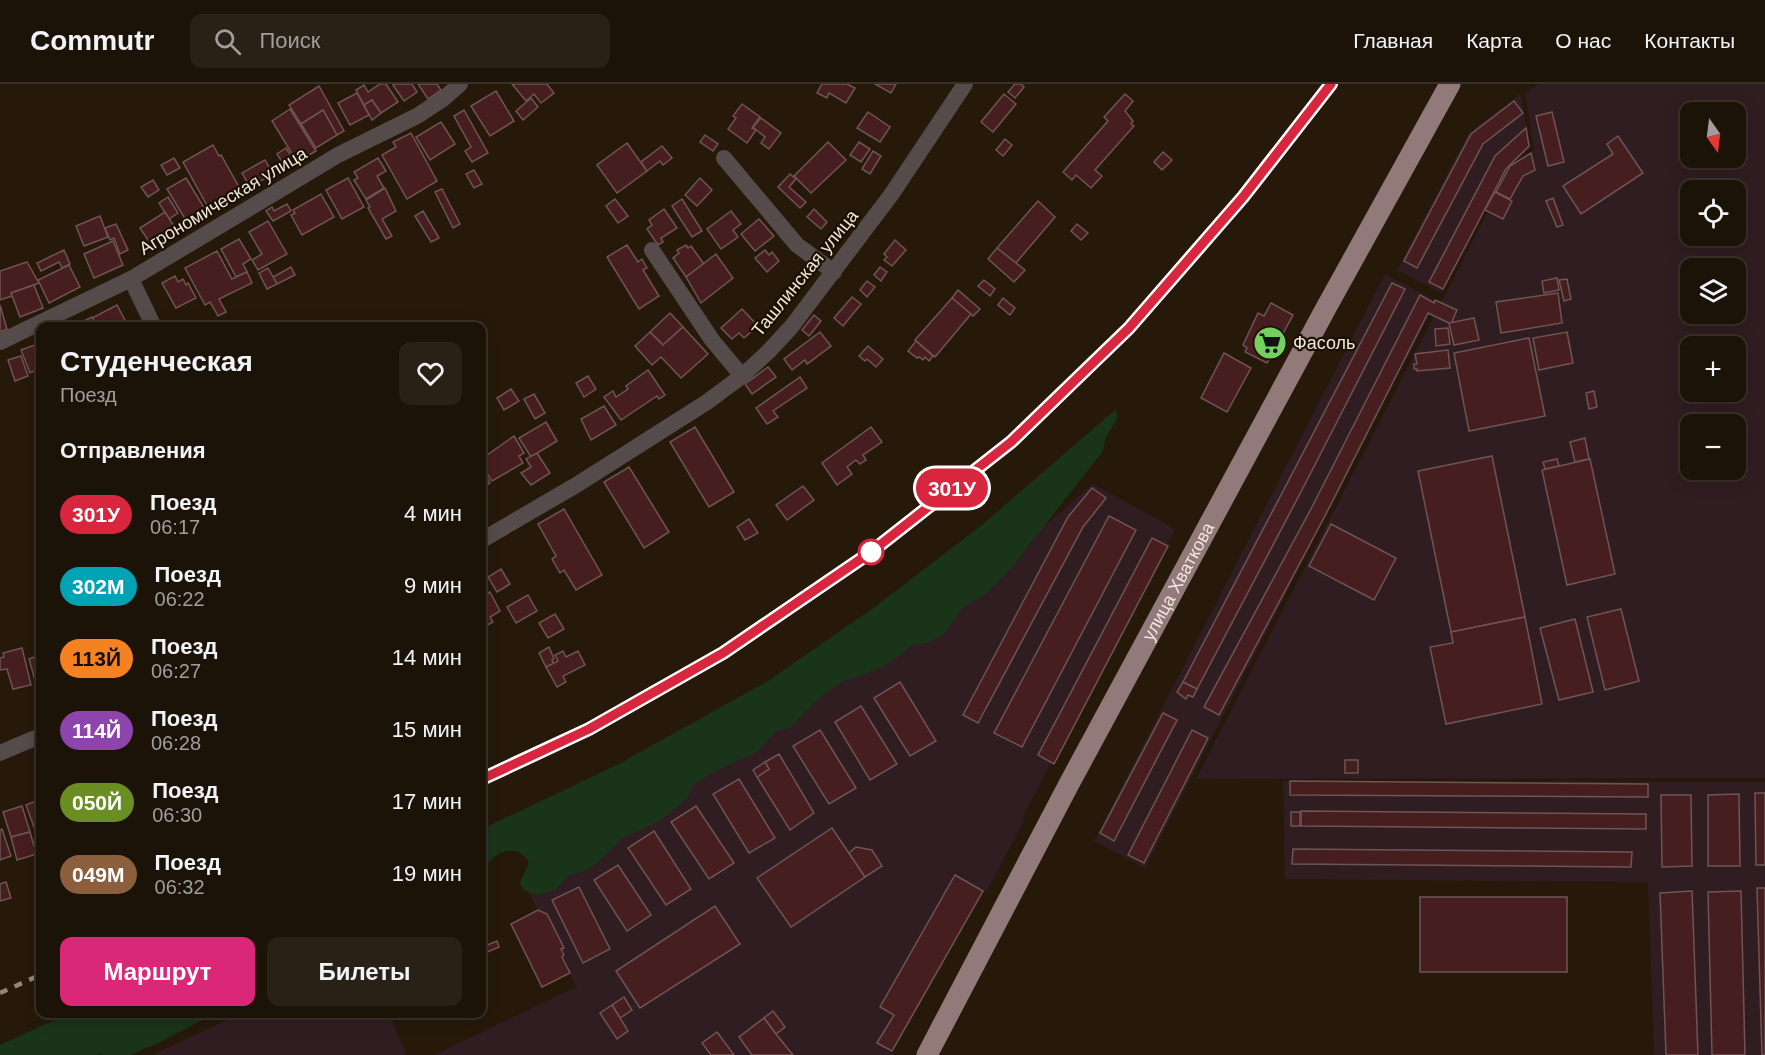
<!DOCTYPE html>
<html lang="ru">
<meta charset="utf-8">
<style>
:root{--surface:#1c1308;--page:#292016;--text:#f1f3f6;--muted:#a09e9c;--line:#3a3229;--accent:#db2777}
body{margin:0;font-family:Helvetica,sans-serif;background:var(--page);color:var(--text);height:100vh;display:flex;flex-direction:column;font-size:22px;white-space:nowrap}
*{box-sizing:border-box;margin:0}
p{font-size:20px;color:var(--muted)}
.icon{flex:none;width:33px;height:33px;fill:none;stroke:currentColor;stroke-width:2;stroke-linecap:round;stroke-linejoin:round}
.map{position:relative;flex:1;overflow:hidden}
.details{position:absolute;left:36px;top:238px;width:450px;height:696px;display:flex;flex-direction:column;background:var(--surface);border-radius:12px;box-shadow:0 3px 15px #0003,0 0 0 2px var(--line)}
.details>*{flex:none}
.badge{padding:0 12px;border-radius:20px;font-size:21px;line-height:39px}
.needle{width:39px;rotate:166deg}
.controls{position:absolute;left:1680px;top:18px;display:grid;gap:12px}
.controls a{display:grid;place-items:center;width:66px;height:66px;border-radius:12px;background:var(--surface);box-shadow:0 3px 15px #0003,0 0 0 2px var(--line);font-size:30px}
.map>.badge{position:absolute;translate:-50% -50%;box-shadow:0 0 0 3px #fff}
h2{padding:0 24px;font-size:22px;line-height:54px}
.round{display:grid;place-items:center;flex:none;width:63px;height:63px;border-radius:12px;background:var(--page)}
.head{display:flex;align-items:center;justify-content:space-between;height:102px;padding:0 24px}
h1{font-size:28px;font-weight:700;line-height:45px}
.primary-button{display:flex;gap:12px;margin-top:auto;padding:12px 24px}
.primary-button a{flex:1;height:69px;border-radius:12px;background:var(--accent);color:#fff;font-size:24px;font-weight:700;line-height:69px;text-align:center}
.primary-button a+a{background:var(--page);color:var(--text)}
ul{padding:0;list-style:none}
li{display:flex;align-items:center;gap:18px;height:72px;padding:0 24px}
li div{flex:1}
li b{display:block;font-size:22px}
li em{font-style:normal}
li .badge{min-width:66px;font-weight:700;text-align:center}
header{display:flex;align-items:center;gap:36px;box-sizing:border-box;height:84px;padding:0 30px;background:var(--surface);border-bottom:2px solid var(--line)}
header strong{font-size:28px}
nav{display:flex;gap:33px;margin-inline-start:auto;font-size:21px}
.search{width:420px;height:54px;background:var(--page);display:flex;align-items:center;gap:15px;box-sizing:border-box;padding:0 21px;border-radius:12px;color:var(--muted);font-size:22px}
.map>svg:first-child{display:block}
</style>
<header>
<strong>Commutr</strong>
<div class="search"><svg class="icon" aria-label="search" viewBox="0 0 24 24"><circle cx="10" cy="10" r="6"/><path d="M15 15l6 6"/></svg>Поиск</div>
<nav><a>Главная</a><a>Карта</a><a>О нас</a><a>Контакты</a></nav>
</header>
<div class="map">
<svg width="1765" height="971" viewBox="0 0 1765 971">
<rect width="100%" height="100%" fill="#26190a"/>
<!-- industrial -->
<g fill="#301d22" fill-rule="evenodd">
<path d="M1539 0H1765V694L1196 695 1506 92 1534 66 1525 9ZM1690 28H1736V74H1690ZM1690 106H1736V152H1690ZM1690 184H1736V230H1690ZM1690 262H1736V308H1690ZM1690 340H1736V386H1690Z"/>
<polygon points="1520,10 1531,63 1505,85 1441,209 1397,186 1468,50"/>
<polygon points="1385,190 1436,217 1145,784 1094,757"/>
<polygon points="1093,400 1175,445 1025,728 1023,739 986,808 983,807 890,971 434,971 577,903 528,807 982,496"/>
<polygon points="1283,697 1765,698 1765,971 1654,971 1648,798 1285,795"/>
<polygon points="239,930 389,930 407,971 152,971"/>
</g>
<!-- green -->
<g fill="#1a3419">
<path d="M1115 326 1117 329V335L1106 353 1103 367 1011 484 985 510 962 524 946 548 932 557 912 562 885 582 840 599 819 614 790 644 776 647 758 667 709 690 692 702 688 714 659 737 623 754 599 777 584 787 568 792 556 806 538 811 523 806 520 798 529 779C516 754 488 771 482 791V745L617 681 768 597 872 525 982 441Z"/>
<polygon points="68,930 218,930 210,932 160,958 130,971 103,971 99,969 98,971 0,971 0,961"/>
</g>
<!-- building -->
<g fill="#471e1f" stroke="#6e5554" stroke-width="1.5">
<polygon points="380,0 386,0 398,18 381,29 372,16 364,21 356,6 364,1 368,8"/>
<polygon points="394,0 412,0 417,8 404,17 393,1"/>
<polygon points="418,0 437,0 441,6 428,15"/>
<polygon points="512,0 547,0 554,9 541,19 534,10 526,17"/>
<polygon points="822,0 847,0 855,4 846,19 829,9 827,14 817,9"/>
<polygon points="875,0 896,0 891,9"/>
<polygon points="1015,0 1021,0 1024,3 1015,14 1008,8"/>
<polygon points="319,2 344,47 337,51 323,26 301,40 289,21"/>
<polygon points="496,7 514,37 490,52 471,22"/>
<polygon points="357,9 369,31 350,41 338,19"/>
<polygon points="1004,10 1016,20 993,48 981,38"/>
<polygon points="1125,10 1133,17 1125,27 1133,37 1131,40 1134,42 1095,86 1102,92 1091,104 1076,91 1072,96 1063,88 1108,37 1104,33"/>
<polygon points="531,14 538,23 523,36 516,27"/>
<polygon points="372,16 381,29 372,36 364,21"/>
<polygon points="1514,17 1523,29 1483,60 1417,184 1404,177 1471,50"/>
<polygon points="742,20 760,33 752,44 756,46 747,59 728,45 736,34 733,32"/>
<polygon points="290,25 316,67 297,78 272,37"/>
<polygon points="323,26 337,51 316,64 301,40"/>
<polygon points="464,26 488,69 472,78 465,67 471,63 454,32"/>
<polygon points="868,28 890,43 880,58 857,44"/>
<polygon points="1552,28 1564,78 1548,82 1536,32"/>
<polygon points="761,34 781,49 769,65 761,59 765,53 753,43"/>
<polygon points="441,38 455,60 430,76 416,53"/>
<polygon points="1526,44 1529,62 1506,85 1443,205 1429,198 1495,72"/>
<polygon points="411,49 437,97 407,115 382,71 396,63 393,58"/>
<polygon points="705,51 718,60 713,67 700,58"/>
<polygon points="1618,52 1643,89 1581,130 1563,102 1613,70 1607,60"/>
<polygon points="1005,55 1012,61 1003,72 996,66"/>
<polygon points="828,58 846,76 811,109 794,92"/>
<polygon points="859,58 870,65 861,78 850,71"/>
<polygon points="627,59 647,87 617,109 597,81"/>
<polygon points="213,61 219,72 221,71 243,110 228,119 226,116 209,125 183,78"/>
<polygon points="662,62 672,74 663,81 660,77 647,87 641,78"/>
<polygon points="286,64 294,77 285,83 277,70"/>
<polygon points="873,67 881,72 870,90 862,85"/>
<polygon points="1163,68 1172,76 1162,86 1154,78"/>
<polygon points="1531,69 1535,86 1523,92 1510,115 1496,108 1510,82"/>
<polygon points="174,74 180,84 167,91 161,81"/>
<polygon points="378,74 386,87 377,92 384,104 366,115 354,96 358,94 354,88"/>
<polygon points="265,76 273,90 250,103 242,89"/>
<polygon points="474,86 482,100 474,104 466,90"/>
<polygon points="790,90 796,95 789,103 806,118 800,124 778,103"/>
<polygon points="186,94 206,127 187,138 167,105"/>
<polygon points="348,94 364,123 342,135 326,106"/>
<polygon points="700,94 712,106 697,122 685,111"/>
<polygon points="153,96 159,106 148,113 141,103"/>
<polygon points="385,104 396,127 382,135 392,152 386,155 368,124 370,123 366,116"/>
<polygon points="442,105 460,140 453,144 435,108"/>
<polygon points="1495,108 1512,117 1503,135 1485,126"/>
<polygon points="321,110 334,133 302,151 291,131 295,129 293,126"/>
<polygon points="168,113 178,129 169,135 159,119"/>
<polygon points="1553,114 1563,141 1557,143 1546,117"/>
<polygon points="615,115 628,132 618,139 606,122"/>
<polygon points="682,115 702,147 692,153 672,122"/>
<polygon points="1038,117 1055,133 1015,180 997,164"/>
<polygon points="287,120 291,127 273,137 266,127 272,123 274,127"/>
<polygon points="664,125 677,144 661,154 663,158 658,161 647,145 652,141 649,136"/>
<polygon points="814,125 827,138 821,145 807,133"/>
<polygon points="423,127 439,154 431,158 415,132"/>
<polygon points="731,127 741,140 733,146 738,153 721,165 707,145"/>
<polygon points="165,128 177,147 160,158 157,154 150,159 140,144"/>
<polygon points="100,132 108,153 84,162 76,142"/>
<polygon points="759,135 774,152 755,167 741,150"/>
<polygon points="268,137 287,170 258,186 252,176 262,170 249,148"/>
<polygon points="116,140 128,166 120,170 114,154 110,156 105,144"/>
<polygon points="1077,140 1088,149 1081,156 1071,147"/>
<polygon points="239,155 251,175 243,180 247,188 236,193 221,165"/>
<polygon points="895,156 906,166 892,182 884,176 887,173 884,170"/>
<polygon points="113,157 123,181 94,194 84,170"/>
<polygon points="627,161 638,178 642,175 647,184 643,186 659,212 639,225 607,173"/>
<polygon points="686,161 688,164 691,162 704,180 686,193 673,174 679,169 677,166"/>
<polygon points="997,164 1025,186 1014,198 988,175"/>
<polygon points="64,166 70,180 62,184 59,178 41,187 37,179"/>
<polygon points="765,166 769,171 772,168 779,177 767,188 755,174"/>
<polygon points="217,167 232,195 247,188 252,199 219,215 226,228 218,232 210,218 205,221 185,184"/>
<polygon points="716,170 733,194 701,219 686,193"/>
<polygon points="27,178 39,199 11,209 12,212 0,216 0,187"/>
<polygon points="69,181 80,203 49,219 38,196"/>
<polygon points="291,183 295,191 277,200 273,193"/>
<polygon points="880,183 887,188 881,197 874,191"/>
<polygon points="268,184 277,200 267,205 259,189"/>
<polygon points="175,192 178,198 183,195 186,201 188,199 196,214 176,224 162,199"/>
<polygon points="1557,194 1559,206 1544,209 1542,197"/>
<polygon points="1567,195 1571,215 1564,217 1559,196"/>
<polygon points="984,196 995,205 990,212 978,202"/>
<polygon points="867,197 875,203 867,213 860,206"/>
<polygon points="1392,199 1405,205 1303,404 1197,605 1183,598"/>
<polygon points="34,201 43,224 20,233 11,209"/>
<polygon points="958,206 980,225 973,232 952,214"/>
<polygon points="1558,209 1562,239 1501,249 1496,218"/>
<polygon points="1420,211 1434,219 1435,216 1457,226 1451,240 1428,229 1326,430 1219,631 1204,623 1312,423"/>
<polygon points="852,213 861,220 843,242 834,234"/>
<polygon points="952,214 971,230 935,273 915,256"/>
<polygon points="1003,214 1015,224 1010,231 998,221"/>
<polygon points="1271,219 1293,231 1267,279 1245,268 1247,264 1243,261 1258,229 1264,232"/>
<polygon points="0,221 7,245 0,248"/>
<polygon points="117,221 126,238 116,243 106,243 104,240 97,243 92,234"/>
<polygon points="742,225 758,242 744,254 739,249 732,255 721,244"/>
<polygon points="670,229 683,243 663,261 650,248"/>
<polygon points="814,231 821,237 809,252 802,246"/>
<polygon points="92,233 97,243 72,243"/>
<polygon points="1474,234 1479,256 1454,261 1449,239"/>
<polygon points="683,243 708,270 681,294 661,273 652,281 635,262 650,248 663,261"/>
<polygon points="1448,244 1450,260 1436,262 1435,245"/>
<polygon points="820,248 831,262 807,280 805,276 792,286 784,275"/>
<polygon points="1567,248 1573,279 1539,286 1533,254"/>
<polygon points="1529,254 1545,332 1469,347 1454,269"/>
<polygon points="916,257 933,272 929,277 925,273 923,276 919,273 917,274 908,267"/>
<polygon points="40,259 40,284 30,289 21,266"/>
<polygon points="868,262 883,275 876,283 867,275 865,277 859,272"/>
<polygon points="1448,266 1450,284 1417,287 1417,285 1414,285 1414,280 1417,280 1415,270"/>
<polygon points="1224,269 1251,284 1227,328 1201,314"/>
<polygon points="21,272 28,292 15,297 8,276"/>
<polygon points="768,283 776,293 752,310 745,300"/>
<polygon points="648,286 665,311 659,315 657,312 621,336 604,313 613,307 616,313 628,305 626,302"/>
<polygon points="588,292 596,305 584,313 576,299"/>
<polygon points="800,293 807,304 773,327 778,333 767,340 756,324"/>
<polygon points="511,305 519,317 504,326 497,314"/>
<polygon points="1594,307 1597,323 1589,325 1586,309"/>
<polygon points="534,310 545,329 535,335 524,315"/>
<polygon points="604,322 616,341 591,356 581,335"/>
<polygon points="546,338 557,357 531,373 519,354"/>
<polygon points="695,343 734,408 709,423 670,358"/>
<polygon points="871,343 882,358 863,371 866,376 860,380 856,376 847,383 852,390 837,401 822,379"/>
<polygon points="514,352 524,369 519,372 523,379 492,397 482,382 486,380 483,374"/>
<polygon points="1585,354 1589,375 1575,378 1570,358"/>
<polygon points="537,369 550,389 531,401 521,389 531,383 526,375"/>
<polygon points="1492,372 1525,533 1451,548 1418,387"/>
<polygon points="1557,375 1559,382 1545,385 1543,378"/>
<polygon points="1590,375 1615,490 1567,501 1542,386"/>
<polygon points="629,383 669,448 644,464 604,398"/>
<polygon points="482,384 490,399 482,404"/>
<polygon points="803,402 814,416 787,436 776,421"/>
<polygon points="1092,404 1106,414 1083,443 978,639 963,631 964,629 1068,433"/>
<polygon points="564,425 602,491 576,506 564,486 560,489 552,475 556,472 538,440"/>
<polygon points="1109,432 1136,446 1022,663 994,649"/>
<polygon points="749,435 758,449 745,456 737,443"/>
<polygon points="1331,440 1396,474 1374,516 1309,482"/>
<polygon points="1152,454 1168,462 1054,680 1038,671"/>
<polygon points="501,485 510,500 497,508 488,493"/>
<polygon points="490,508 500,527 490,533 493,538 482,544 482,512"/>
<polygon points="528,511 537,527 516,539 507,523"/>
<polygon points="1621,525 1639,597 1605,606 1587,533"/>
<polygon points="555,530 564,545 548,554 539,539"/>
<polygon points="1525,533 1542,620 1446,640 1430,563 1453,559 1451,548"/>
<polygon points="1575,535 1593,608 1559,616 1540,544"/>
<polygon points="549,563 554,575 552,576 554,580 546,583 539,569"/>
<polygon points="22,564 31,601 13,605 7,585 0,586 0,574 4,573 3,569"/>
<polygon points="563,567 566,573 578,567 585,581 563,592 566,598 557,603 546,583 558,577 555,571"/>
<polygon points="40,571 40,599 36,600 29,575"/>
<polygon points="900,598 936,657 910,672 874,614"/>
<polygon points="1183,598 1197,605 1193,613 1188,611 1186,615 1177,608"/>
<polygon points="861,622 897,680 870,696 835,638"/>
<polygon points="1163,629 1177,636 1114,757 1100,749"/>
<polygon points="820,646 856,704 829,720 793,662"/>
<polygon points="1192,646 1208,654 1144,779 1128,771"/>
<polygon points="779,670 814,729 790,746 757,693 769,685 765,678"/>
<rect x="1345" y="676" width="13" height="13"/>
<polygon points="765,678 769,685 757,693 753,686"/>
<polygon points="739,695 775,754 749,769 713,710"/>
<polygon points="1290,697 1648,700 1648,713 1290,711"/>
<polygon points="1755,709 1765,709 1765,781 1756,781"/>
<polygon points="1739,710 1740,782 1708,782 1708,711"/>
<polygon points="1661,711 1691,711 1692,782 1662,783"/>
<polygon points="36,717 40,730 39,757 26,721"/>
<polygon points="22,722 30,748 11,753 3,728"/>
<polygon points="696,722 734,779 709,795 671,738"/>
<polygon points="1301,727 1646,730 1646,745 1301,742"/>
<rect x="1291" y="728" width="9" height="14"/>
<polygon points="832,744 865,793 791,843 757,794"/>
<polygon points="2,745 11,772 0,776 0,746"/>
<polygon points="654,747 691,805 666,821 628,764"/>
<polygon points="30,748 34,762 40,760 40,769 17,776 11,753"/>
<polygon points="856,763 872,766 882,782 865,793 849,769"/>
<polygon points="1293,765 1632,768 1631,783 1292,780"/>
<polygon points="618,781 651,831 627,847 594,796"/>
<polygon points="955,791 983,807 892,967 877,959 894,931 880,923"/>
<polygon points="6,798 11,814 0,817 0,800"/>
<polygon points="579,803 610,865 583,879 552,816"/>
<polygon points="1757,804 1765,804 1765,971 1762,971"/>
<polygon points="1692,807 1698,971 1666,971 1660,809"/>
<polygon points="1741,807 1745,971 1712,971 1708,808"/>
<rect x="1420" y="813" width="147" height="75"/>
<polygon points="715,822 740,860 640,924 616,887"/>
<polygon points="538,826 547,830 564,864 561,865 564,871 562,873 570,889 542,903 511,840"/>
<polygon points="497,857 499,863 487,868 485,862"/>
<polygon points="624,913 632,926 620,934 612,921"/>
<polygon points="612,921 628,947 617,955 600,929"/>
<polygon points="773,927 785,943 776,950 764,934"/>
<polygon points="764,934 776,950 793,971 752,971 739,953"/>
<polygon points="717,948 734,971 711,971 702,959"/>
</g>
<g fill="none" stroke-linecap="round" stroke-linejoin="round">
<!-- minor -->
<g stroke="#564b4b" stroke-width="16">
<polyline points="724,74 797,161 834,188"/>
<polyline points="652,166 712,256 742,292"/>
<polyline points="131,195 154,243"/>
<polyline points="0,258 131,195 338,71 417,32 443,15 460,0"/>
<polyline points="482,456 578,400 707,318 742,292 769,267 792,242 891,111 965,0"/>
<polyline points="0,669 40,652"/>
</g>
<!-- major -->
<path stroke="#917a79" stroke-width="21" id="s1" d="M927 971 1069 700 1326 224 1450 0"/>
<!-- rail -->
<g stroke="#918679" stroke-width="4.5" stroke-dasharray="8 8" stroke-linecap="butt">
<polyline points="482,695 589,645 723,569 871,468 1011,358 1129,245 1243,113 1331,0"/>
<polyline points="0,909 40,891"/>
</g>
</g>
<g fill="none" stroke-linecap="round" stroke-linejoin="round">
<defs>
<polyline id="line" points="482,695 589,645 723,569 871,468 1011,358 1129,244 1243,113 1331,0"/>
</defs>
<!-- line casing -->
<use href="#line" stroke="#fff" stroke-width="14"/>
<!-- line -->
<use href="#line" stroke="#d7263d" stroke-width="9"/>
</g>
<!-- icons -->
<defs>
<symbol id="supermarket-disc" viewBox="-11 -11 22 22"><circle r="9.5" fill="#72d25d" stroke="#1c1003"/><path d="M-6-5.5h2.5l.6 2H6L4.5 2H-2.5L-4.4-4H-6ZM-1.5 3.2a1.3 1.3 0 1 0 .1 0ZM3 3.2a1.3 1.3 0 1 0 .1 0Z" fill="#111"/></symbol>
</defs>
<g fill-rule="evenodd">
<use href="#supermarket-disc" x="1251" y="240" width="38" height="38"/>
</g>
<!-- markers -->
<circle fill="#fff" stroke="#d7263d" stroke-width="3" cx="871" cy="468" r="12"/>
<g text-anchor="middle" dominant-baseline="central" stroke-width="4.5" stroke-linejoin="round" paint-order="stroke">
<!-- street labels -->
<g font-size="18" fill="#f0e7dd" stroke="#1c1003">
<text transform="translate(223 117) rotate(-31)">Агрономическая улица</text>
<text transform="translate(805 189) rotate(-51)">Ташлинская улица</text>
<text stroke="none"><textPath href="#s1" startOffset="536">улица Хваткова</textPath></text>
</g>
<!-- poi labels -->
<g font-size="18" fill="#f0e7dd" stroke="#1c1003" text-anchor="start">
<text x="1293" y="259">Фасоль</text>
</g>
</g>
</svg>
<div class="controls">
<a><svg class="needle" viewBox="-14 -14 28 28"><path d="M0-13l5 13h-10z" fill="#e53935"/><path d="M0 13l5-13h-10z" fill="#a09e9c"/></svg></a>
<a><svg class="icon" aria-label="locate" viewBox="0 0 24 24"><circle cx="12" cy="12" r="6"/><path d="M12 2v4M12 18v4M2 12h4M18 12h4"/></svg></a>
<a><svg class="icon" aria-label="layers" viewBox="0 0 24 24"><path d="M12 4l9 5-9 5-9-5zM3 14l9 5 9-5"/></svg></a>
<a>+</a>
<a>−</a>
</div>
<b class="badge" style="left:952px;top:404px;background:#d7263d;color:#fff">301У</b>
<section class="details">
<div class="head"><div><h1>Студенческая</h1><p>Поезд</p></div><a class="round"><svg class="icon" aria-label="heart" viewBox="0 0 24 24"><path d="M12 20l-8-8c-3-5 5-10 8-4 3-6 11-1 8 4z"/></svg></a></div>
<h2>Отправления</h2>
<ul>
<li><span class="badge" style="background:#d7263d;color:#fff">301У</span><div><b>Поезд</b><p>06:17</p></div><em>4 мин</em></li>
<li><span class="badge" style="background:#00a3b4;color:#fff">302М</span><div><b>Поезд</b><p>06:22</p></div><em>9 мин</em></li>
<li><span class="badge" style="background:#f58220;color:#111">113Й</span><div><b>Поезд</b><p>06:27</p></div><em>14 мин</em></li>
<li><span class="badge" style="background:#8e44ad;color:#fff">114Й</span><div><b>Поезд</b><p>06:28</p></div><em>15 мин</em></li>
<li><span class="badge" style="background:#6b8e23;color:#fff">050Й</span><div><b>Поезд</b><p>06:30</p></div><em>17 мин</em></li>
<li><span class="badge" style="background:#8b5e3c;color:#fff">049М</span><div><b>Поезд</b><p>06:32</p></div><em>19 мин</em></li>
</ul>
<div class="primary-button"><a>Маршрут</a><a>Билеты</a></div>
</section>
</div>
